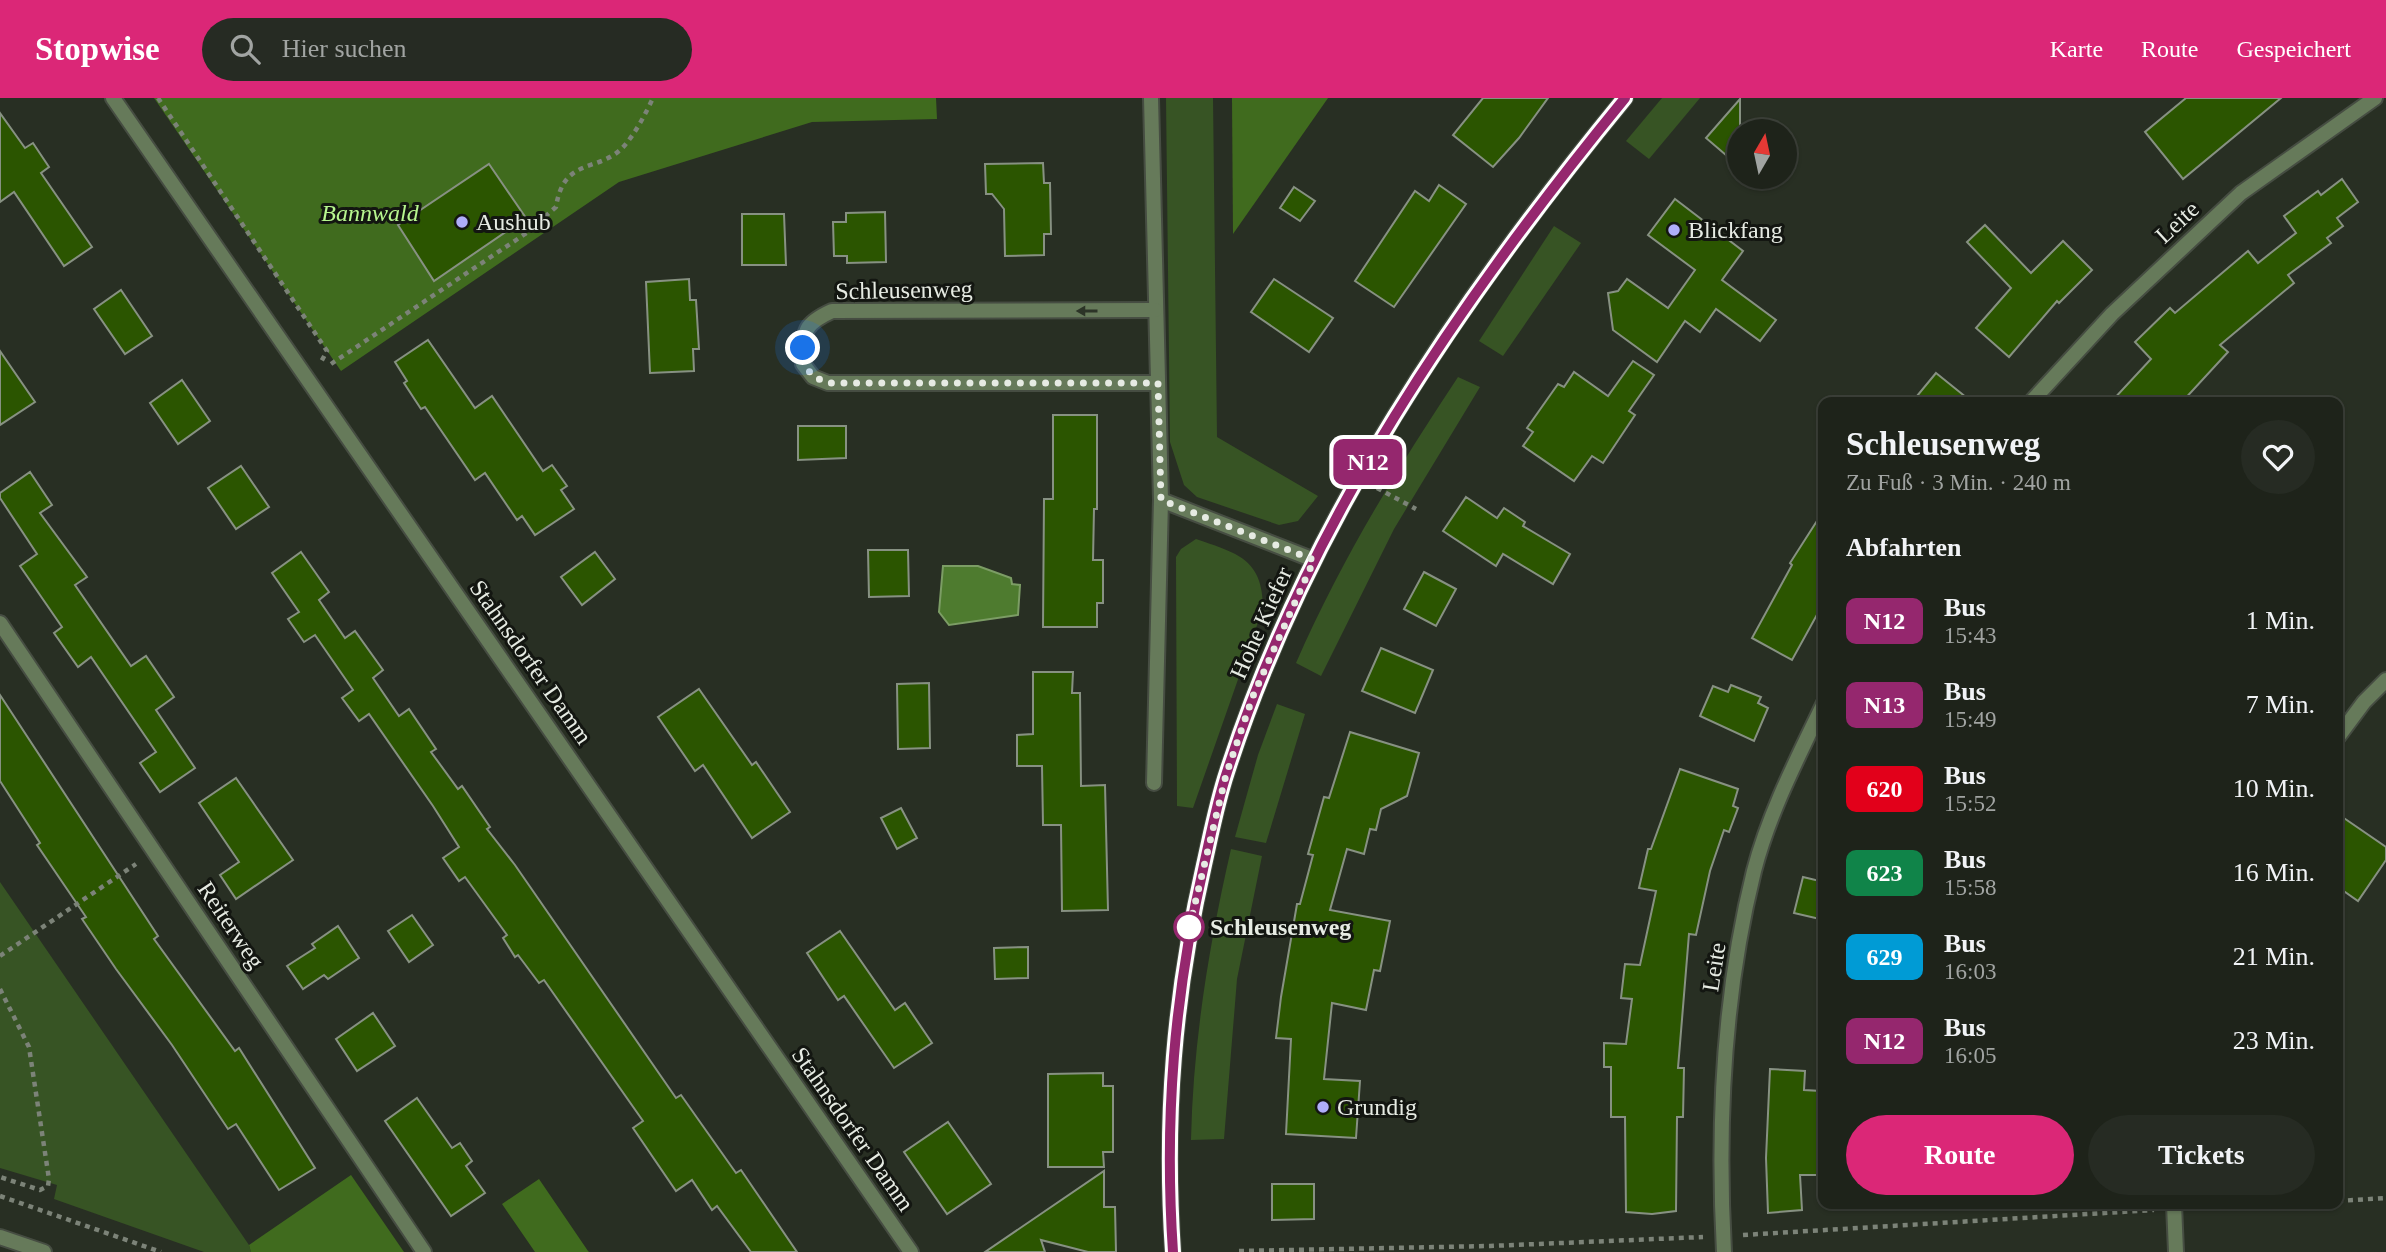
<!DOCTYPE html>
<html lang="de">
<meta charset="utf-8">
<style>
:root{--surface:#1e231a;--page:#262b23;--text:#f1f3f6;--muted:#a1a4a2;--line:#3c4039;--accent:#db2777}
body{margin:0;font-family:Georgia,serif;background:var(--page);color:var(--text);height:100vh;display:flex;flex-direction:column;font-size:26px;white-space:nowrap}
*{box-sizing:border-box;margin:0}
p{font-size:23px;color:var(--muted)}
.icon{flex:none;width:38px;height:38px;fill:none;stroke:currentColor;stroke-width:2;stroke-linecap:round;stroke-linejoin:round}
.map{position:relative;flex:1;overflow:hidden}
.drawer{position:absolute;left:1818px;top:299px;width:525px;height:812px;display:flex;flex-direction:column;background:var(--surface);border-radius:14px;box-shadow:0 2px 5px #0004,0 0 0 2px var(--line)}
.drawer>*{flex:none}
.badge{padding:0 14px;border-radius:10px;font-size:24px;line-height:46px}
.needle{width:46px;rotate:9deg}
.fabs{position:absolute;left:1727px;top:21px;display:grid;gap:14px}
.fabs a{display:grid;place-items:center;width:70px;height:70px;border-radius:50%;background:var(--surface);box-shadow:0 2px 5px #0004,0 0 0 2px var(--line);font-size:35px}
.you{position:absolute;width:35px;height:35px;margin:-18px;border:5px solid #fff;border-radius:50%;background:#1a73e8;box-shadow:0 0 0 10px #1a73e833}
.map>.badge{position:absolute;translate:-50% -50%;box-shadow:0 0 0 4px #fff}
h2{padding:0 28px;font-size:26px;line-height:63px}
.round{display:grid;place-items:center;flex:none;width:74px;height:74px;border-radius:37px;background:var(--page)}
.overview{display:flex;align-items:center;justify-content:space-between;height:119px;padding:0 28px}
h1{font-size:33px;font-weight:800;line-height:52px}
.action{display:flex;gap:14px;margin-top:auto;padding:14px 28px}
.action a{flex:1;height:80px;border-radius:42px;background:var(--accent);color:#fff;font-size:28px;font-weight:800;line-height:80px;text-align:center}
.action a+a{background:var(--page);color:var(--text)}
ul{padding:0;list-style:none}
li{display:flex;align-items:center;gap:21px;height:84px;padding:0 28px}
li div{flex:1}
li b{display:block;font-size:26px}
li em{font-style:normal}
li .badge{min-width:77px;font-weight:700;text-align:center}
header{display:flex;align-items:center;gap:42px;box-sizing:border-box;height:98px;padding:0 35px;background:var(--accent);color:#fff}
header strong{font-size:33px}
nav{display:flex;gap:38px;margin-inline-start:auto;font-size:24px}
.search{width:490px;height:63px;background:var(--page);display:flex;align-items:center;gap:18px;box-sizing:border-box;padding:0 24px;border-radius:38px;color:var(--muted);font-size:26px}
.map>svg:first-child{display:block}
</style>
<header>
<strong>Stopwise</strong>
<div class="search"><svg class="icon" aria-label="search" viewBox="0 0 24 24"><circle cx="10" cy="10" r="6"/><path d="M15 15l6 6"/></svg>Hier suchen</div>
<nav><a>Karte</a><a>Route</a><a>Gespeichert</a></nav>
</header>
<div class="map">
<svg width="2386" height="1154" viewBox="0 0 2386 1154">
<rect width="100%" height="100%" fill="#282f23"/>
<!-- green -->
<g fill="#375424">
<polygon points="1166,0 1213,0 1217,339 1318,398 1298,423 1279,427 1197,399 1184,387 1170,344"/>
<polygon points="1662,0 1700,0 1649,61 1626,43"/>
<polygon points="1554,128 1581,145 1503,258 1479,243"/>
<path d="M1458 279 1480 289 1394 431 1321 578 1296 565C1340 464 1397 371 1458 279Z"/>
<path d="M1196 441C1236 455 1263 460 1263 510L1193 710 1177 708 1176 459 1181 451Z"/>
<polygon points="1277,606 1305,616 1266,745 1235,739 1258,657"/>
<path d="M1231 751 1262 758 1237 881 1224 1041 1191 1042C1193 944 1209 847 1231 751Z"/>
<polygon points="0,784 249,1147 251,1154 204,1154 54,1101 57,1087 0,1070"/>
</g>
<!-- forest -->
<g fill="#406b1e">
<polygon points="154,0 936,0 937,21 812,24 619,84 341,273"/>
<polygon points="1232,0 1328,0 1233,136"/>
<polygon points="351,1077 404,1154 251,1154 249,1147"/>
<polygon points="539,1081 588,1153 589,1154 535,1154 502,1106"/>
</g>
<!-- water -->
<polygon fill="#4e7b2f" stroke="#7c9d65" stroke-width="2" points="943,468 978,468 1011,480 1012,486 1020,487 1018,517 949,527 939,514"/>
<!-- building -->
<g fill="#2b5500" stroke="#879182" stroke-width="2">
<polygon points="1483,0 1548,0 1519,40 1493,69 1453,37"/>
<polygon points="2186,0 2281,0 2183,81 2145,34"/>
<polygon points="1740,1 1740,69 1706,40"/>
<polygon points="0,15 25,50 33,45 49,69 41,75 92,149 64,168 14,94 0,104"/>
<polygon points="1043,65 1044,85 1050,85 1051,136 1044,136 1044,157 1005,158 1004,111 992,96 986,96 985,66"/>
<polygon points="489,66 526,120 434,183 398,127"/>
<polygon points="2342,81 2358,104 2337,120 2343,128 2327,140 2331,145 2288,177 2294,185 2220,247 2228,254 2182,304 2111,304 2151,261 2135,244 2170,210 2175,215 2248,153 2258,165 2296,135 2284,118 2318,93 2321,97"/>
<polygon points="1439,87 1466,106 1394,209 1355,183 1415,93 1429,103"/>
<polygon points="1294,89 1315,103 1300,123 1280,110"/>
<polygon points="1675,101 1743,153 1722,182 1776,222 1760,243 1716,211 1700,234 1685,223 1657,264 1613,232 1608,195 1618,193 1627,181 1668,210 1695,172 1648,137"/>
<polygon points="885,114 886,164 847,165 847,158 834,158 833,124 846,124 846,115"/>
<polygon points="742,116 784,116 786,167 742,167"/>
<polygon points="1985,127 2031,175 2063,143 2092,172 2059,205 2057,203 2009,259 1976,230 2011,190 1967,144"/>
<polygon points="689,181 690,202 696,202 699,251 693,251 694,273 650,275 646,184"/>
<polygon points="1274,181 1333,220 1309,254 1251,214"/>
<polygon points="121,192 152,238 125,256 94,211"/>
<polygon points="428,242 475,310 492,298 543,373 552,367 567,388 561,392 574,411 535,437 522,418 517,422 485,375 475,382 425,309 421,311 404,285 407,283 395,264"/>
<polygon points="0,253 35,304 0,327"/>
<polygon points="1633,263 1654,277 1629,313 1635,317 1603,365 1592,358 1574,383 1523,348 1533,334 1527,330 1558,286 1564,289 1574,274 1608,298"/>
<polygon points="1936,275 1972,304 1912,304"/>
<polygon points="182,282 210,323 178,346 150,305"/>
<polygon points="1053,317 1097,317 1097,411 1094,411 1093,462 1103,462 1103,505 1097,505 1097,529 1043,529 1044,401 1053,401"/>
<polygon points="798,328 846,328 846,360 798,362"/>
<polygon points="241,368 269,409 236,431 208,390"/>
<polygon points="30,374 52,407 40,415 87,479 75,487 131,568 146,558 174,599 156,612 195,670 160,694 140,665 156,654 91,559 78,569 54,535 62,529 20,468 37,456 0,400 0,395"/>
<polygon points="1466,399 1497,420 1504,410 1525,424 1523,428 1570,456 1553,486 1503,456 1496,468 1443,433"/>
<polygon points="1824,412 1824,504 1792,562 1752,540 1792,467 1790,465"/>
<polygon points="868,452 908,452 909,498 869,499"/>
<polygon points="301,454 329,494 319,502 345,540 355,533 383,572 373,580 399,618 409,611 436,651 431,654 458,691 462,688 490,729 487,731 515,767 676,1000 681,997 736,1075 741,1072 797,1154 751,1154 717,1108 712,1112 692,1082 676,1093 633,1030 643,1023 544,882 539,885 518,857 515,859 503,840 507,837 465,779 459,783 443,760 459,749 433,708 369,616 359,623 342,600 353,592 315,537 304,544 288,521 299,514 272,475"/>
<polygon points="595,454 615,481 582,507 561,479"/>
<polygon points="1424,474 1456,491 1436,528 1404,511"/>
<polygon points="1381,550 1433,572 1415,615 1362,593"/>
<polygon points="1033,574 1073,574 1072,595 1080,595 1081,688 1105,687 1108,812 1062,813 1061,727 1043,727 1042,668 1017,668 1017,637 1033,636"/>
<polygon points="929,585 930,650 898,651 897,586"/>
<polygon points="1731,587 1761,599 1758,605 1768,610 1754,643 1700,618 1713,588 1728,594"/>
<polygon points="699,591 752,667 756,664 790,714 752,740 703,667 695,673 658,619"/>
<polygon points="0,597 158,838 154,841 235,953 239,950 315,1070 279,1092 236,1026 228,1031 172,947 116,871 82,821 86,819 37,747 40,745 0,683"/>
<polygon points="1350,634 1419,655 1407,698 1381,711 1376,732 1370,731 1364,756 1347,751 1330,812 1390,823 1380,873 1374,872 1366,912 1332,905 1324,981 1360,983 1356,1040 1286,1036 1291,941 1276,940 1281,899 1297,806 1300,806 1313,757 1308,756 1324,699 1329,700"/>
<polygon points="1680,671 1738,691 1733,708 1738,710 1729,734 1724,732 1710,773 1696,837 1689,836 1678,970 1684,970 1683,1019 1677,1019 1676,1113 1652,1116 1626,1114 1625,1019 1611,1019 1611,969 1604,969 1604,945 1626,946 1632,901 1621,900 1625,866 1640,867 1656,793 1639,790 1648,751 1651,751"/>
<polygon points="236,680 293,762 236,801 220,777 239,764 199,705"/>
<polygon points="901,710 917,740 897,751 881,720"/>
<polygon points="2338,716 2386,749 2386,762 2358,803 2338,789"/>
<polygon points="1803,779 1824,784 1824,822 1794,815"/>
<polygon points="412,817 433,847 409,864 388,833"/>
<polygon points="338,828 359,860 328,881 324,877 303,891 287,868 315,850 312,846"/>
<polygon points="840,833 895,912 905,905 932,945 894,970 844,898 838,902 807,855"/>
<polygon points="1028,849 1028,880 995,881 994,850"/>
<polygon points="373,915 395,948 357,973 336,941"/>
<polygon points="1770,971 1805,973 1804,992 1821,993 1819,1052 1824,1052 1824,1077 1800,1077 1802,1112 1768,1115 1766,1060"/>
<polygon points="1103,975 1103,988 1113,988 1113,1054 1103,1054 1104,1069 1048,1069 1048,976"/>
<polygon points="417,1000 452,1050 460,1045 472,1063 466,1068 485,1095 451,1118 385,1023"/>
<polygon points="948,1024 991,1086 947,1116 904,1054"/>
<polygon points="1104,1073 1104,1109 1115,1109 1116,1154 1088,1154 1041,1142 1045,1154 985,1154"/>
<polygon points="1272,1086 1314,1086 1314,1121 1272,1122"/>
</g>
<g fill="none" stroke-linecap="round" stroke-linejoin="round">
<defs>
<g id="minor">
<polyline points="1151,0 1161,402 1154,685"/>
<path d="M1155 212 832 213C801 227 804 235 803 266L813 279 828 285H1158"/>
<polyline points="2031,304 2112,216 2241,95 2375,0"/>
<polyline points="1161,402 1314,462"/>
<polyline points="0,525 424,1154"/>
<polyline points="2338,639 2364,604 2386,582"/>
<polyline points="2174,1106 2176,1154"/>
<path d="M1724 1154C1717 1026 1723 897 1754 773 1769 715 1798 659 1824 605"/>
</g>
<g id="tertiary">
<polyline points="113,0 911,1154"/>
<polyline points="0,1139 44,1154"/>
<path d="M1173 1154C1164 1020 1174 898 1204 767 1211 736 1217 704 1227 674 1306 427 1461 198 1625 0"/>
</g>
</defs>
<!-- minor casing -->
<use href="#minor" stroke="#464d42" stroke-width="18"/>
<!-- tertiary casing -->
<use href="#tertiary" stroke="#464d42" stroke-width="18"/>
<!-- path -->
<g stroke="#7c8378" stroke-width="4.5" stroke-dasharray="5 5" stroke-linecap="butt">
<polyline points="158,0 327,253 321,264"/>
<path d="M331 266 525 136 556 109C564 57 600 76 625 47 636 34 646 15 653 0"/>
<polyline points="1377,390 1416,411"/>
<polyline points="0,858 136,766"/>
<polyline points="0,891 29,949 49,1081 48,1088 40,1092 0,1079"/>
<polyline points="0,1098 161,1154"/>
<polyline points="2338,1103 2386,1100"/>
<polyline points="2194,1110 2270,1106"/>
<polyline points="1743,1137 2154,1112"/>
<polyline points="1239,1153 1490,1148 1703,1139"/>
</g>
<!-- minor -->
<use href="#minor" stroke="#667a5a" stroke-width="14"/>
<!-- tertiary -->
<use href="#tertiary" stroke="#667a5a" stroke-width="14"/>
</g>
<!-- one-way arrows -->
<defs><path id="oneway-solid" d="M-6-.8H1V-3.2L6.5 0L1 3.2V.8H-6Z" transform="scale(1.75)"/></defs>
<use fill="#2c3427" href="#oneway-solid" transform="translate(1087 213) rotate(180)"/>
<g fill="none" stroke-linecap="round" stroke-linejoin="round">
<defs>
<path id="line" d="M1173 1154C1164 1020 1174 898 1204 767 1211 736 1217 704 1227 674 1307 425 1461 200 1625 0"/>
</defs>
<!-- line casing -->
<use href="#line" stroke="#fff" stroke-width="16"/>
<!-- line -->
<use href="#line" stroke="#95276e" stroke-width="10"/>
<!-- walk -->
<path stroke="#e6ebe3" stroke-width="7" stroke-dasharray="0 12.6" d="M803 250C803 270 809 278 828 285H1158L1161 402 1314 462 1253 598 1226 677 1187 839 1189 829"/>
</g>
<!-- markers -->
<g fill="#afaefa" stroke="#131611" stroke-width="2.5">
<circle cx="462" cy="124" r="7"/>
<circle cx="1674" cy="132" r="7"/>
<circle cx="1323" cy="1009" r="7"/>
</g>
<circle fill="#fff" stroke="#95276e" stroke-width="3.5" cx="1189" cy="829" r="14"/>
<g text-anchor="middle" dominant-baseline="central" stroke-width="6" stroke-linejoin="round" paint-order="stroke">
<!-- park labels -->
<g font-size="24" font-style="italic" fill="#b7f68f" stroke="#131611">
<text x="370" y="115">Bannwald</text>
</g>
<!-- poi labels -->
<g font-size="24" fill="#e6ebe3" stroke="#131611" text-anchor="start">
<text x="476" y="124">Aushub</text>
<text x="1688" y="132">Blickfang</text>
<text x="1337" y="1009">Grundig</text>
</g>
<!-- street labels -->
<g font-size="24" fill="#e6ebe3" stroke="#131611">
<text transform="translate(2177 124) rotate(-43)">Leite</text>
<text transform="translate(904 192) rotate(-1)">Schleusenweg</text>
<text transform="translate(1261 525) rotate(-66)">Hohe Kiefer</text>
<text transform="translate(531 564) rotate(55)">Stahnsdorfer Damm</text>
<text transform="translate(231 827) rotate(56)">Reiterweg</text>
<text transform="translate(1714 869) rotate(-81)">Leite</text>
<text transform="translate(853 1031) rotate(55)">Stahnsdorfer Damm</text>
</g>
<!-- stop labels -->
<g font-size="24" font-weight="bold" fill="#e6ebe3" stroke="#131611" text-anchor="start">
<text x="1210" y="829">Schleusenweg</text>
</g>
</g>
</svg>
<div class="fabs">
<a><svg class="needle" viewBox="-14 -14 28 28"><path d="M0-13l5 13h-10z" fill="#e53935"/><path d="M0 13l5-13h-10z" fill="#a1a4a2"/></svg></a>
</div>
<div class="you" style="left:803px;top:250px"></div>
<b class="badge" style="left:1368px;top:364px;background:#95276e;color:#fff">N12</b>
<section class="drawer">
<div class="overview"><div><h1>Schleusenweg</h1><p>Zu Fuß · 3 Min. · 240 m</p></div><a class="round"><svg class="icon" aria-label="heart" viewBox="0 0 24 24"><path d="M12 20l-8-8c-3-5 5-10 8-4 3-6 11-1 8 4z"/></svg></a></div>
<h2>Abfahrten</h2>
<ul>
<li><span class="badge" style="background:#95276e;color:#fff">N12</span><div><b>Bus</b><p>15:43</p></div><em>1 Min.</em></li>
<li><span class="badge" style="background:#95276e;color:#fff">N13</span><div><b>Bus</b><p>15:49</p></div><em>7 Min.</em></li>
<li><span class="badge" style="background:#e2001a;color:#fff">620</span><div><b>Bus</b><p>15:52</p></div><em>10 Min.</em></li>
<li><span class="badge" style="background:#108449;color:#fff">623</span><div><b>Bus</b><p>15:58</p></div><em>16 Min.</em></li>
<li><span class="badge" style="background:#009bd5;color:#fff">629</span><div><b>Bus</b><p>16:03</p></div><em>21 Min.</em></li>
<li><span class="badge" style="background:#95276e;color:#fff">N12</span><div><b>Bus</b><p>16:05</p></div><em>23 Min.</em></li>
</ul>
<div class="action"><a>Route</a><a>Tickets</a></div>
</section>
</div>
